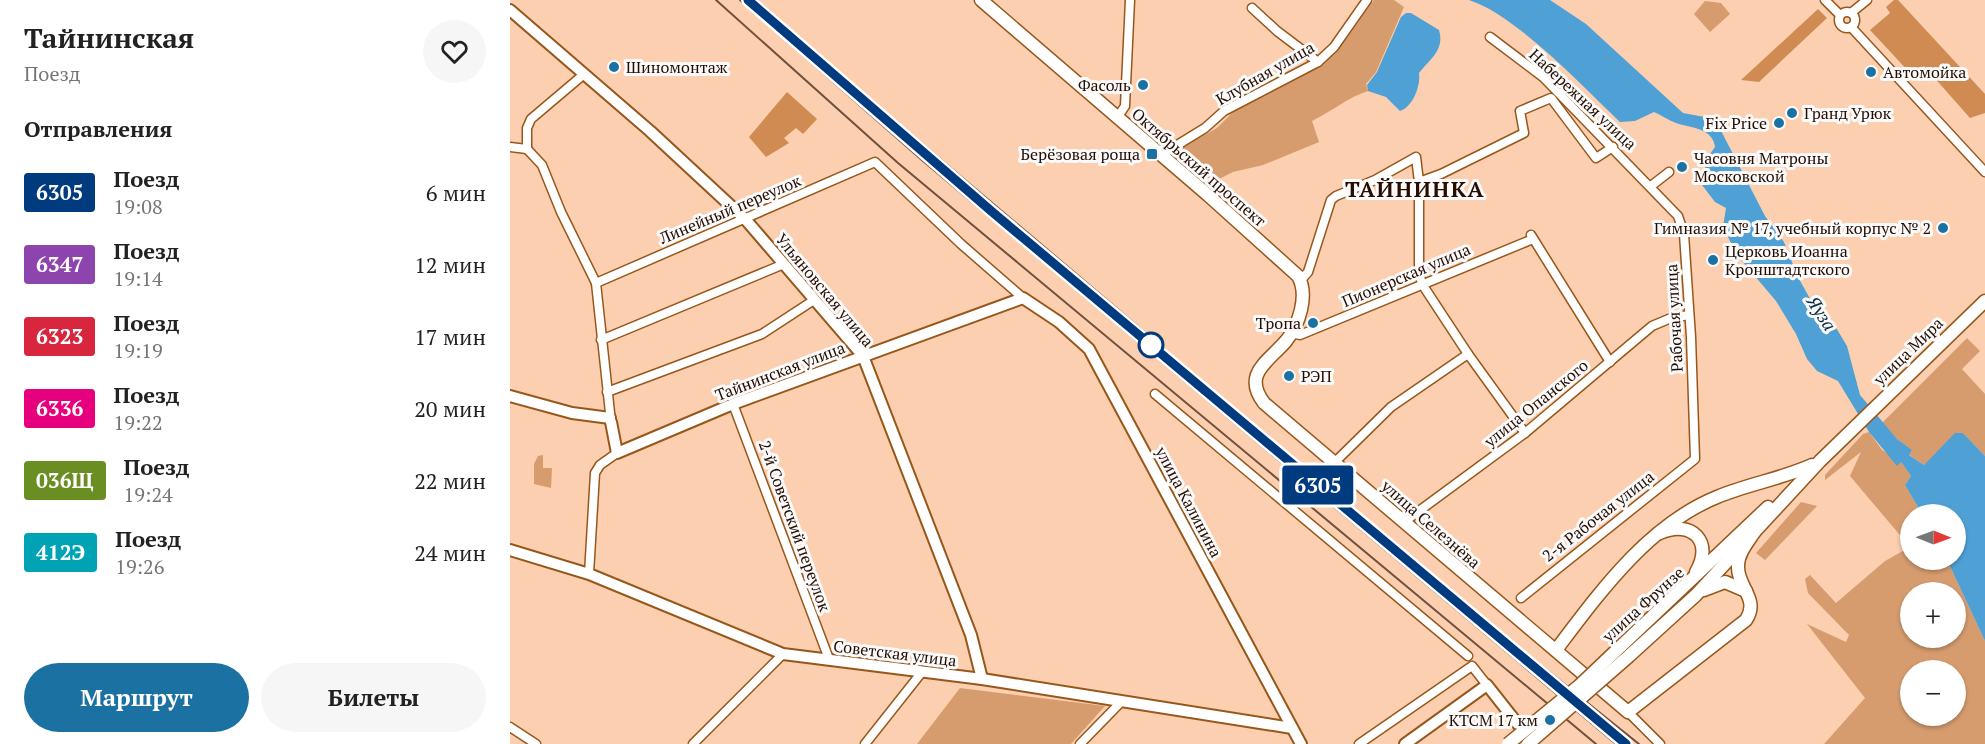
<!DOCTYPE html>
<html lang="ru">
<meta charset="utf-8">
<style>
:root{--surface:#fff;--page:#f6f6f6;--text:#222;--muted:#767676;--accent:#1b72a2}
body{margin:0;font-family:"PT Serif",serif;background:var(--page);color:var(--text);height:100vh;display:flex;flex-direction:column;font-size:22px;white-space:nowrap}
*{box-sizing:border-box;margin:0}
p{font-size:20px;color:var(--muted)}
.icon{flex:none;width:33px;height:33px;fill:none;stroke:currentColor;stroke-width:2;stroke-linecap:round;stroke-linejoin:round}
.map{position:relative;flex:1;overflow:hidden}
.side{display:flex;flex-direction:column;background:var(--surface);width:510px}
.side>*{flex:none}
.badge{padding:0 12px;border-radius:4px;font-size:21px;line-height:39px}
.needle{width:39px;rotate:91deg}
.tools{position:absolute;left:1390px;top:504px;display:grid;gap:12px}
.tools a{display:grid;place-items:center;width:66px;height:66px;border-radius:50%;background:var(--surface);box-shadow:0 2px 4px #0004;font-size:30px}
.map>.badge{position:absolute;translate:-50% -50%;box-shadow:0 0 0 3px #fff}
h2{padding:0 24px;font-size:22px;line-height:54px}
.round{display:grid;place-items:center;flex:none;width:63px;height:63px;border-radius:32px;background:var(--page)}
.headline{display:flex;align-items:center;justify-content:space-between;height:102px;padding:0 24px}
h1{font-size:28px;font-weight:800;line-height:45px}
.button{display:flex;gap:12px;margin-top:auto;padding:12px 24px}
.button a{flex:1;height:69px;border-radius:36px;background:var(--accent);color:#fff;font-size:24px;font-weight:800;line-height:69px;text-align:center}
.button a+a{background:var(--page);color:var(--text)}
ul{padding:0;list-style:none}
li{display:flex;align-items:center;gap:18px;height:72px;padding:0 24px}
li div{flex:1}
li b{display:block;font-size:22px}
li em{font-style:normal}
li .badge{min-width:66px;font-weight:700;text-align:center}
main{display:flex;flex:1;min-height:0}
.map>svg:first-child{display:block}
</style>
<main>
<section class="side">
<div class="headline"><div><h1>Тайнинская</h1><p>Поезд</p></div><a class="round"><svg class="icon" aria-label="heart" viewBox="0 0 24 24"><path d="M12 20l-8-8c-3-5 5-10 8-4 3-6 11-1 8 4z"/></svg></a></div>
<h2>Отправления</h2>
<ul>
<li><span class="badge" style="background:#003b80;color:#fff">6305</span><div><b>Поезд</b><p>19:08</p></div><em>6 мин</em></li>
<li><span class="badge" style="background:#8e44ad;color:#fff">6347</span><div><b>Поезд</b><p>19:14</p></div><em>12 мин</em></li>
<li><span class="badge" style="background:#d7263d;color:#fff">6323</span><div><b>Поезд</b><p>19:19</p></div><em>17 мин</em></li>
<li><span class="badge" style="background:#e6007e;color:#fff">6336</span><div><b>Поезд</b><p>19:22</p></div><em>20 мин</em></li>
<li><span class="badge" style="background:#6b8e23;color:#fff">036Щ</span><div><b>Поезд</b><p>19:24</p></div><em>22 мин</em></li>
<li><span class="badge" style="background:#00a3b4;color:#fff">412Э</span><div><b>Поезд</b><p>19:26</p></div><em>24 мин</em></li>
</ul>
<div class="button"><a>Маршрут</a><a>Билеты</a></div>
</section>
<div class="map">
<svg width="1475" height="744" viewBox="0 0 1475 744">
<rect width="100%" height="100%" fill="#fbcfaf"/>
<!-- green -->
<g fill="#d69c6e" fill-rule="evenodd">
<path d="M864 0H884L894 7 866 72 856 84 858 91C838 97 821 112 802 121L809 142 753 165 723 172 703 182 667 150 707 128 725 110 816 62 837 38Z"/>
<polygon points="1195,1 1211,3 1220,14 1200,32 1184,14"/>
<polygon points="1457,338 1470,351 1452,369 1475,394 1475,456 1453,433 1414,465 1398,454 1402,451 1387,439 1372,423"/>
<path d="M1359 432 1372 450 1391 462 1401 476 1395 485 1412 514H1401V560H1437L1475 641V744H1314L1355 698 1297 624 1336 642 1339 635 1298 593 1295 579 1300 575 1326 603 1375 561 1400 547 1340 476 1351 452 1315 480V475L1353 434ZM1401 592H1446V638H1401ZM1401 670H1446V716H1401Z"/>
<polygon points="33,455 33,468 42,468 41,488 24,484 24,464 28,456"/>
<polygon points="1291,502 1307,506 1255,560 1246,553"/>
<polygon points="450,688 595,706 561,744 407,744"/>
</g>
<!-- forest -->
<g fill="#d08b53">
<polygon points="1384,0 1388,0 1475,94 1475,113 1460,118 1414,66 1401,74 1360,30 1380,13 1376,7"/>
<polygon points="1308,9 1317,18 1249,82 1231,80"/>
<polygon points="277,92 307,119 293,134 286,128 274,138 279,143 256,157 239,137"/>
</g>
<!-- water -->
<g fill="#4fa1d5">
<path d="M959 0H1040L1076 24 1173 113 1200 118 1207 123 1255 216 1274 242 1288 277 1309 315 1325 326 1337 346 1350 395 1387 439 1402 450 1399 455 1414 465 1445 433H1453L1475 456V641L1437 560H1446V514H1412L1395 485 1401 476 1391 462 1387 466 1359 432 1328 381 1307 371 1297 359 1286 334 1266 301 1227 255 1213 227 1216 208 1205 202 1192 185 1197 158 1205 147C1203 128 1181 128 1166 123 1158 120 1151 115 1144 112L1125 121 1110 122C1073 87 1006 15 959 0Z"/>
<path d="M901 13 929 30C935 50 920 59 909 73 911 85 903 107 890 111L876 97 858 91 857 85 867 72 891 17 896 13Z"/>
</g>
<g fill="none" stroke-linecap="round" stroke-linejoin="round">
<defs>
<g id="minor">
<polyline points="1315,0 1330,15"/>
<polyline points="742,8 767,31 808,62"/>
<circle cx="1337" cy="20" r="8"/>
<polyline points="1341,13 1357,0"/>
<polyline points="1341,27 1475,172"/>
<polyline points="980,37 1033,77 1168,216 1174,234 1181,337 1185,459 1011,598"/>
<polyline points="607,118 615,106 620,0"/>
<polyline points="0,147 17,149"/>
<polyline points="17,149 32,165 51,212 86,283 101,422"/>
<polyline points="17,149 17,128 21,119 73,75"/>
<polyline points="651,155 695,128 714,111 808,62 824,47 857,0"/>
<polyline points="909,182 909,272 912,284 958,354 1015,433"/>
<polyline points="1141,186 1159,172"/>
<polyline points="1021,235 1100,362"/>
<polyline points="791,280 798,272 821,200 826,196 865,180 906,157 909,182 931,174 1014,133 1010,111 1041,98 1086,158 1103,147"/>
<polyline points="86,283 365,162 451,244 513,298"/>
<polyline points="781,333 790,335 1023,239"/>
<polyline points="91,340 274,264"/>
<polyline points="97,392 252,334 304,300"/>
<polyline points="645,394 958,656"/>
<polyline points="223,404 319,659"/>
<polyline points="824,463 881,407 958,354"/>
<polyline points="894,522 1015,433 1142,326 1161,318 1179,315"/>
<polyline points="79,574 85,473 90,465 107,453"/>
<polyline points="1118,712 1150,744"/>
<polyline points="0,727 26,744"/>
<polyline points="183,744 273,654"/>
<polyline points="355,744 412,672"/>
<polyline points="570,744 612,701"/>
<polyline points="849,744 962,666 977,685"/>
</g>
<g id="tertiary">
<polyline points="0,10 140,131 236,220 353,356 461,635 472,679"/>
<polyline points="0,396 62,413 100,418"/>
<polyline points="101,422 107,453 223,404 513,298 549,322 579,349 791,744"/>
<polyline points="0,550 79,574 273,654 472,679 782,728"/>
<polyline points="895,744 977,685 1018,737"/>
</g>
<g id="secondary">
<path d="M471 0 698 195 788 276C799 295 789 325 776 341 758 362 732 374 754 403L1118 712 1236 620C1250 599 1227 587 1228 566 1228 553 1238 542 1245 531"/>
<path d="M1150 533C1182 519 1204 542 1186 572"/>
<polyline points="1194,590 1215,582 1236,591"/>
<polyline points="1110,647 1258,507"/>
<path d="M1046 650C1090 592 1138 525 1207 497 1238 484 1271 479 1302 465"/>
<polyline points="1119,656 1186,595 1310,461 1475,301"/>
</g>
</defs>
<!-- minor casing -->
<use href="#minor" stroke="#97571b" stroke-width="11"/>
<!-- tertiary casing -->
<use href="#tertiary" stroke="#97571b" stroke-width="14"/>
<!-- secondary casing -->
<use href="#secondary" stroke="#97571b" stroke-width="15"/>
<!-- minor -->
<use href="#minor" stroke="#fff" stroke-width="8"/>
<!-- tertiary -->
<use href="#tertiary" stroke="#fff" stroke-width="10"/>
<!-- secondary -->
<use href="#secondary" stroke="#fff" stroke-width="12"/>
<!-- rail -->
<g stroke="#70503d" stroke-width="2">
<polyline points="206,0 388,163 1086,744"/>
<polyline points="230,0 413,161 1106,744"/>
<path d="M247 0C380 119 517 231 652 347 809 482 967 615 1129 744"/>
</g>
<defs>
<g id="secondary-bridge">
<polyline points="998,744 1069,686 1110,647"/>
<polyline points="1018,744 1119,656"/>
</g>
</defs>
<!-- secondary-bridge casing -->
<use href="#secondary-bridge" stroke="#97571b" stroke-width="15" stroke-linecap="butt"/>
<!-- secondary-bridge -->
<use href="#secondary-bridge" stroke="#fff" stroke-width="12"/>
</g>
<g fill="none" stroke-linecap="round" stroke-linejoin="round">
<defs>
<polyline id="line" points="238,0 480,210 1116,744"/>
</defs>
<!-- line casing -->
<use href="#line" stroke="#fff" stroke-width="14"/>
<!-- line -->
<use href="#line" stroke="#003b80" stroke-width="9"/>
</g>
<!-- markers -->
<g fill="#1b72a2" stroke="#fafafa" stroke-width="2">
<circle cx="104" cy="67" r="6"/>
<circle cx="1361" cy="72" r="6"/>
<circle cx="633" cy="85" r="6"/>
<circle cx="1282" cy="113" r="6"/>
<circle cx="1269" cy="123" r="6"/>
<rect x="636" y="148" width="12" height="12" rx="3"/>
<circle cx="1172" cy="167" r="6"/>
<circle cx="1433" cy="228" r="6"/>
<circle cx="1203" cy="260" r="6"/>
<circle cx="803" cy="323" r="6"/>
<circle cx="779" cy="376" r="6"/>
<circle cx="1040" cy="720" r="6"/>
</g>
<circle fill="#fff" stroke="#003b80" stroke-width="3" cx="641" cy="345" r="12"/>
<g text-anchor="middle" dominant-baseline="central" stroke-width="6" stroke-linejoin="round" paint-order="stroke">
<!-- poi labels -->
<g font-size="16" fill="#260d00" stroke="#fafafa" text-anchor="start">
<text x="116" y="67">Шиномонтаж</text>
<text x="1373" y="72">Автомойка</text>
<text x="621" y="85" text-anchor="end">Фасоль</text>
<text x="1294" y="113">Гранд Урюк</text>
<text x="1257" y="123" text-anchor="end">Fix Price</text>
<text x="630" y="154" text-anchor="end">Берёзовая роща</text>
<text x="1184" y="158">Часовня Матроны<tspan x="1184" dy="18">Московской</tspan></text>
<text x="1421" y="228" text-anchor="end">Гимназия № 17, учебный корпус № 2</text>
<text x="1215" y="251">Церковь Иоанна<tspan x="1215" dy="18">Кронштадтского</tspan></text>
<text x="791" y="323" text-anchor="end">Тропа</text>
<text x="791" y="376">РЭП</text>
<text x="1028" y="720" text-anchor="end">КТСМ 17 км</text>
</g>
<!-- street labels -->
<g font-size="16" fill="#260d00" stroke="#fafafa">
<text transform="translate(755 73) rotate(-30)">Клубная улица</text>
<text transform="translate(1073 99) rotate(43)">Набережная улица</text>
<text transform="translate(689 167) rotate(41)">Октябрьский проспект</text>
<text transform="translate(220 209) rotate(-23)">Линейный переулок</text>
<text transform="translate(896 275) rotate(-23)">Пионерская улица</text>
<text transform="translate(315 290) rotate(50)">Ульяновская улица</text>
<text transform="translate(1164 318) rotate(-93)">Рабочая улица</text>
<text transform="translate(1398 351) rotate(-44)">улица Мира</text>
<text transform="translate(270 371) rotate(-21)">Тайнинская улица</text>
<text transform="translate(1026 403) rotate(-39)">улица Опанского</text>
<text transform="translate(679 502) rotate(62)">улица Калинина</text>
<text transform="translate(1088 516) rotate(-38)">2-я Рабочая улица</text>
<text transform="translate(921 524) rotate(41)">улица Селезнёва</text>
<text transform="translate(285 526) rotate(70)">2-й Советский переулок</text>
<text transform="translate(1133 604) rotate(-42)">улица Фрунзе</text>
<text transform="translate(385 653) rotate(7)">Советская улица</text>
</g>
<!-- water labels -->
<g font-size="18" font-style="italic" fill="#092e43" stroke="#fafafa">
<text transform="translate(1312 313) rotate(57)">Яуза</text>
</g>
<!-- district labels -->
<g font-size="22" font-weight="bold" letter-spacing="1.5" fill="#260d00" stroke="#fafafa">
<text x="905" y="188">ТАЙНИНКА</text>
</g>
</g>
</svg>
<div class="tools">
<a><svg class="needle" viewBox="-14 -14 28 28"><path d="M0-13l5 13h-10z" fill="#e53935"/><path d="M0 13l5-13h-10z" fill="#767676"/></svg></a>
<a>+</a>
<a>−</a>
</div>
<b class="badge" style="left:808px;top:485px;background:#003b80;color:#fff">6305</b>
</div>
</main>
